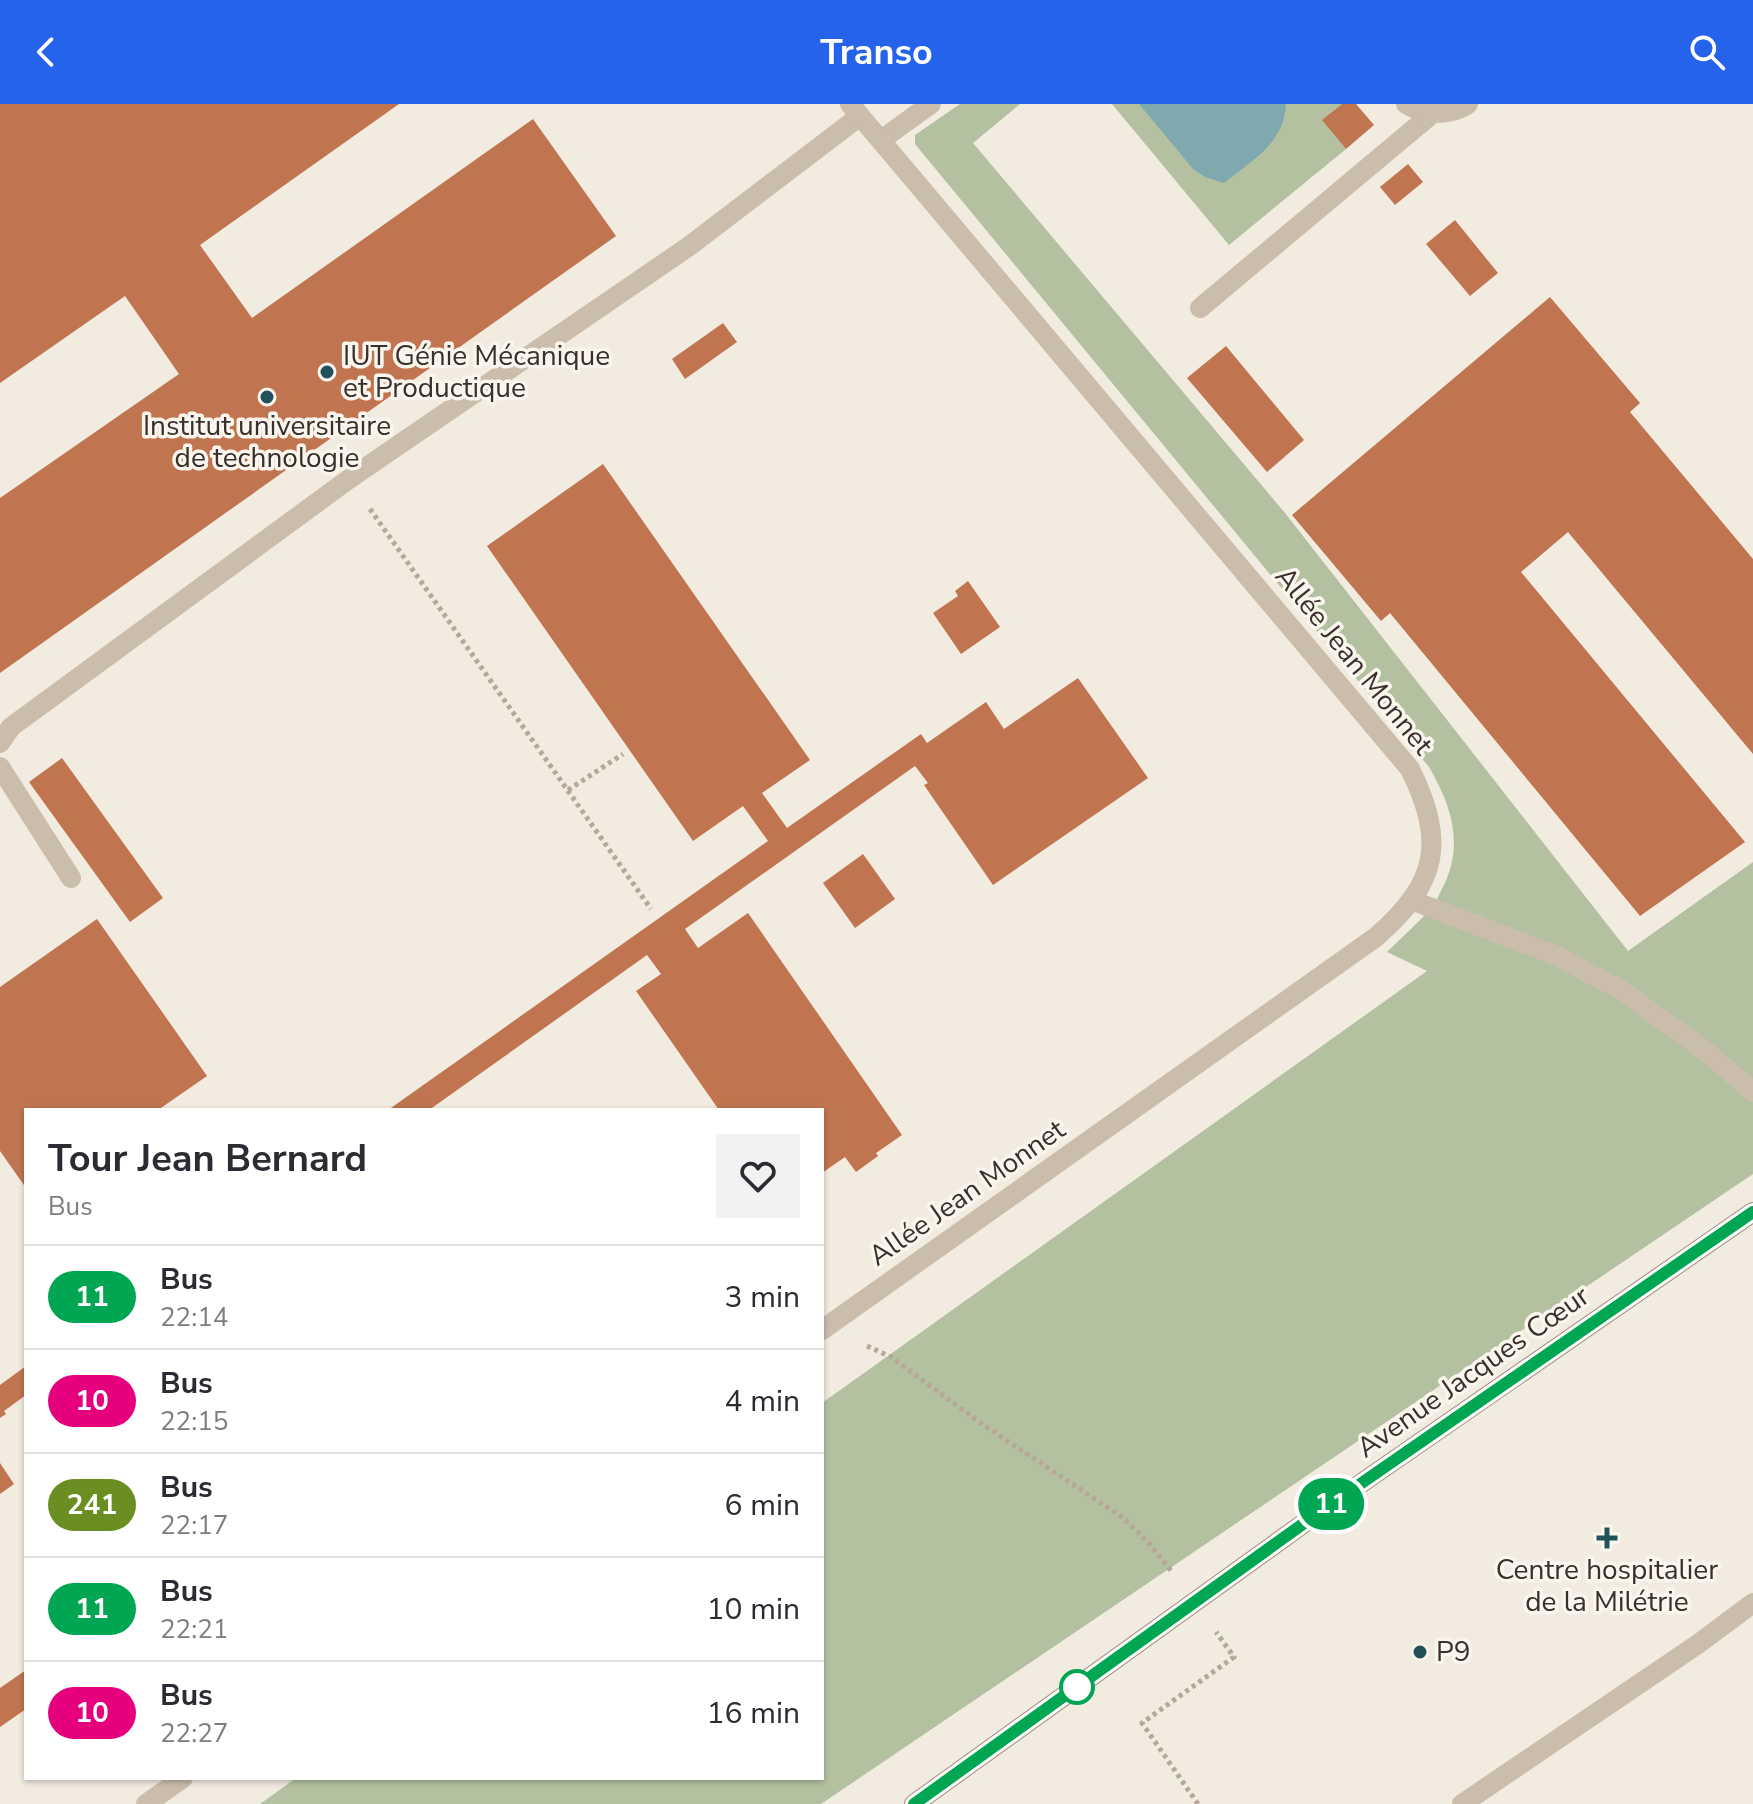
<!DOCTYPE html>
<html lang="fr">
<meta charset="utf-8">
<style>
:root{--surface:#fff;--page:#f2f2f3;--text:#2b2b33;--muted:#7c7c81;--line:#e1e1e2;--accent:#2563eb}
body{margin:0;font-family:"Nunito Sans",sans-serif;background:var(--page);color:var(--text);height:100vh;display:flex;flex-direction:column;font-size:30px;white-space:nowrap}
*{box-sizing:border-box;margin:0}
p{font-size:26px;color:var(--muted)}
.icon{flex:none;width:44px;height:44px;fill:none;stroke:currentColor;stroke-width:2;stroke-linecap:round;stroke-linejoin:round}
.map{position:relative;flex:1;overflow:hidden}
.side{position:absolute;left:24px;top:1004px;width:800px;height:672px;display:flex;flex-direction:column;background:var(--surface);border-radius:0px;box-shadow:0 2px 6px #0004}
.side>*{flex:none}
.badge{padding:0 16px;border-radius:26px;font-size:28px;line-height:52px}
.map>.badge{position:absolute;translate:-50% -50%;box-shadow:0 0 0 4px #fff}
.round{display:grid;place-items:center;flex:none;width:84px;height:84px;border-radius:0px;background:var(--page)}
.head{display:flex;align-items:center;justify-content:space-between;height:136px;padding:0 24px}
h1{font-size:38px;font-weight:700;line-height:60px}
ul{padding:0;list-style:none}
li{display:flex;align-items:center;gap:24px;height:104px;padding:0 24px;border-top:2px solid var(--line)}
li div{flex:1}
li b{display:block;font-size:30px}
li em{font-style:normal}
li .badge{min-width:88px;font-weight:700;text-align:center}
header{display:flex;justify-content:space-between;align-items:center;height:104px;padding:0 24px;background:var(--accent);color:#fff;font-size:36px;font-weight:700}
.map>svg:first-child{display:block}
</style>
<header><svg class="icon" aria-label="back" viewBox="0 0 24 24"><path d="M15 5l-7 7 7 7"/></svg>Transo<svg class="icon" aria-label="search" viewBox="0 0 24 24"><circle cx="10" cy="10" r="6"/><path d="M15 15l6 6"/></svg></header>
<div class="map">
<svg width="1753" height="1700" viewBox="0 0 1753 1700">
<rect width="100%" height="100%" fill="#f2ebe0"/>
<!-- green -->
<g fill="#b4c1a0">
<path d="M960 0H1020L973 39 1285 409 1628 847 1753 758V1070L821 1700H260L296 1674H822V1299L1427 867 1387 848C1402 833 1418 819 1432 803 1437 797 1440 788 1444 781 1464 739 1451 701 1429 663L915 40V31Z"/>
<polygon points="1112,0 1342,0 1323,16 1346,45 1229,141"/>
</g>
<!-- water -->
<path fill="#80a9af" d="M1139 0H1285L1286 1C1283 41 1252 56 1224 79L1205 73 1193 65Z"/>
<!-- building -->
<g fill="#c17450">
<polygon points="0,0 399,0 200,141 252,214 533,15 616,132 0,569 0,394 179,270 125,192 0,279"/>
<polygon points="1342,0 1356,0 1374,21 1346,45 1322,16"/>
<polygon points="1408,60 1423,78 1395,101 1380,83"/>
<polygon points="1455,116 1498,169 1470,192 1426,140"/>
<polygon points="1550,193 1640,299 1630,308 1753,455 1753,650 1568,428 1521,468 1745,738 1640,812 1390,509 1381,517 1292,411"/>
<polygon points="723,219 737,238 685,275 672,255"/>
<polygon points="1226,242 1304,336 1267,368 1187,274"/>
<polygon points="603,360 810,656 762,689 787,724 921,630 927,639 986,598 1004,625 1078,574 1148,674 993,781 924,681 928,679 915,662 685,825 698,844 748,809 902,1031 876,1049 878,1052 856,1068 845,1053 822,1069 822,1006 719,1006 636,887 661,870 647,851 429,1006 388,1006 768,737 743,702 693,737 487,442"/>
<polygon points="968,477 1000,523 961,550 933,509 958,492 955,487"/>
<polygon points="62,654 163,794 130,818 29,678"/>
<polygon points="863,750 895,795 855,824 823,779"/>
<polygon points="97,815 207,972 158,1006 26,1006 26,1084 0,1047 0,883"/>
<polygon points="26,1262 26,1291 4,1307 6,1310 0,1314 0,1281"/>
<polygon points="0,1359 14,1380 0,1390"/>
<polygon points="26,1566 26,1605 0,1623 0,1584"/>
</g>
<g fill="none" stroke-linecap="round" stroke-linejoin="round">
<!-- path -->
<g stroke="#b6a796" stroke-width="5" stroke-dasharray="4 4" stroke-linecap="butt">
<polyline points="370,405 651,805"/>
<polyline points="568,686 623,650"/>
<polyline points="867,1242 891,1253 982,1320 1122,1413 1149,1439 1172,1468"/>
<polyline points="1198,1700 1142,1619 1234,1553 1216,1528"/>
</g>
<!-- lane -->
<g stroke="#cabdac" stroke-width="20">
<polyline points="881,36 931,0"/>
<polyline points="1200,204 1433,9"/>
<polyline points="0,639 11,623 349,375 688,143 860,12"/>
<polyline points="0,663 71,774"/>
<polyline points="1411,796 1555,851 1621,886 1707,948 1753,988"/>
<path d="M822 1226 1376 833C1438 779 1446 738 1410 665L850 0"/>
<polyline points="146,1700 183,1674"/>
</g>
<!-- street -->
<g stroke="#cabdac" stroke-width="20">
<path d="M1406 0C1424 11 1451 12 1468 0"/>
<polyline points="1462,1700 1698,1540 1753,1499"/>
</g>
<!-- secondary -->
<polyline stroke="#9e8c7d" stroke-width="20" points="914,1700 1314,1412 1753,1108"/>
</g>
<g fill="none" stroke-linecap="round" stroke-linejoin="round">
<defs>
<polyline id="line" points="914,1700 1314,1412 1753,1108"/>
</defs>
<!-- line casing -->
<use href="#line" stroke="#fff" stroke-width="18"/>
<!-- line -->
<use href="#line" stroke="#00a651" stroke-width="12"/>
</g>
<!-- markers -->
<g fill="#225159" stroke="#faf5ed" stroke-width="3">
<circle cx="327" cy="268" r="8"/>
<circle cx="267" cy="293" r="8"/>
<path d="M1603 1422h8v8h8v8h-8v8h-8v-8h-8v-8h8z"/>
<circle cx="1420" cy="1548" r="8"/>
</g>
<circle fill="#fff" stroke="#00a651" stroke-width="4" cx="1077" cy="1583" r="16"/>
<g text-anchor="middle" dominant-baseline="central" stroke-width="7" stroke-linejoin="round" paint-order="stroke">
<!-- poi labels -->
<g font-size="28" fill="#39302b" stroke="#faf5ed" text-anchor="start">
<text x="343" y="252">IUT Génie Mécanique<tspan x="343" dy="32">et Productique</tspan></text>
<text x="267" y="322" text-anchor="middle">Institut universitaire<tspan x="267" dy="32">de technologie</tspan></text>
<text x="1607" y="1466" text-anchor="middle">Centre hospitalier<tspan x="1607" dy="32">de la Milétrie</tspan></text>
<text x="1436" y="1548">P9</text>
</g>
<!-- street labels -->
<g font-size="28" fill="#39302b" stroke="#faf5ed">
<text transform="translate(1354 557) rotate(51)">Allée Jean Monnet</text>
<text transform="translate(967 1089) rotate(-35)">Allée Jean Monnet</text>
<text transform="translate(1473 1268) rotate(-35)">Avenue Jacques Cœur</text>
</g>
</g>
</svg>
<b class="badge" style="left:1331px;top:1400px;background:#00a651;color:#fff">11</b>
<section class="side">
<div class="head"><div><h1>Tour Jean Bernard</h1><p>Bus</p></div><a class="round"><svg class="icon" aria-label="heart" viewBox="0 0 24 24"><path d="M12 20l-8-8c-3-5 5-10 8-4 3-6 11-1 8 4z"/></svg></a></div>
<ul>
<li><span class="badge" style="background:#00a651;color:#fff">11</span><div><b>Bus</b><p>22:14</p></div><em>3 min</em></li>
<li><span class="badge" style="background:#e6007e;color:#fff">10</span><div><b>Bus</b><p>22:15</p></div><em>4 min</em></li>
<li><span class="badge" style="background:#6b8e23;color:#fff">241</span><div><b>Bus</b><p>22:17</p></div><em>6 min</em></li>
<li><span class="badge" style="background:#00a651;color:#fff">11</span><div><b>Bus</b><p>22:21</p></div><em>10 min</em></li>
<li><span class="badge" style="background:#e6007e;color:#fff">10</span><div><b>Bus</b><p>22:27</p></div><em>16 min</em></li>
</ul>
</section>
</div>
